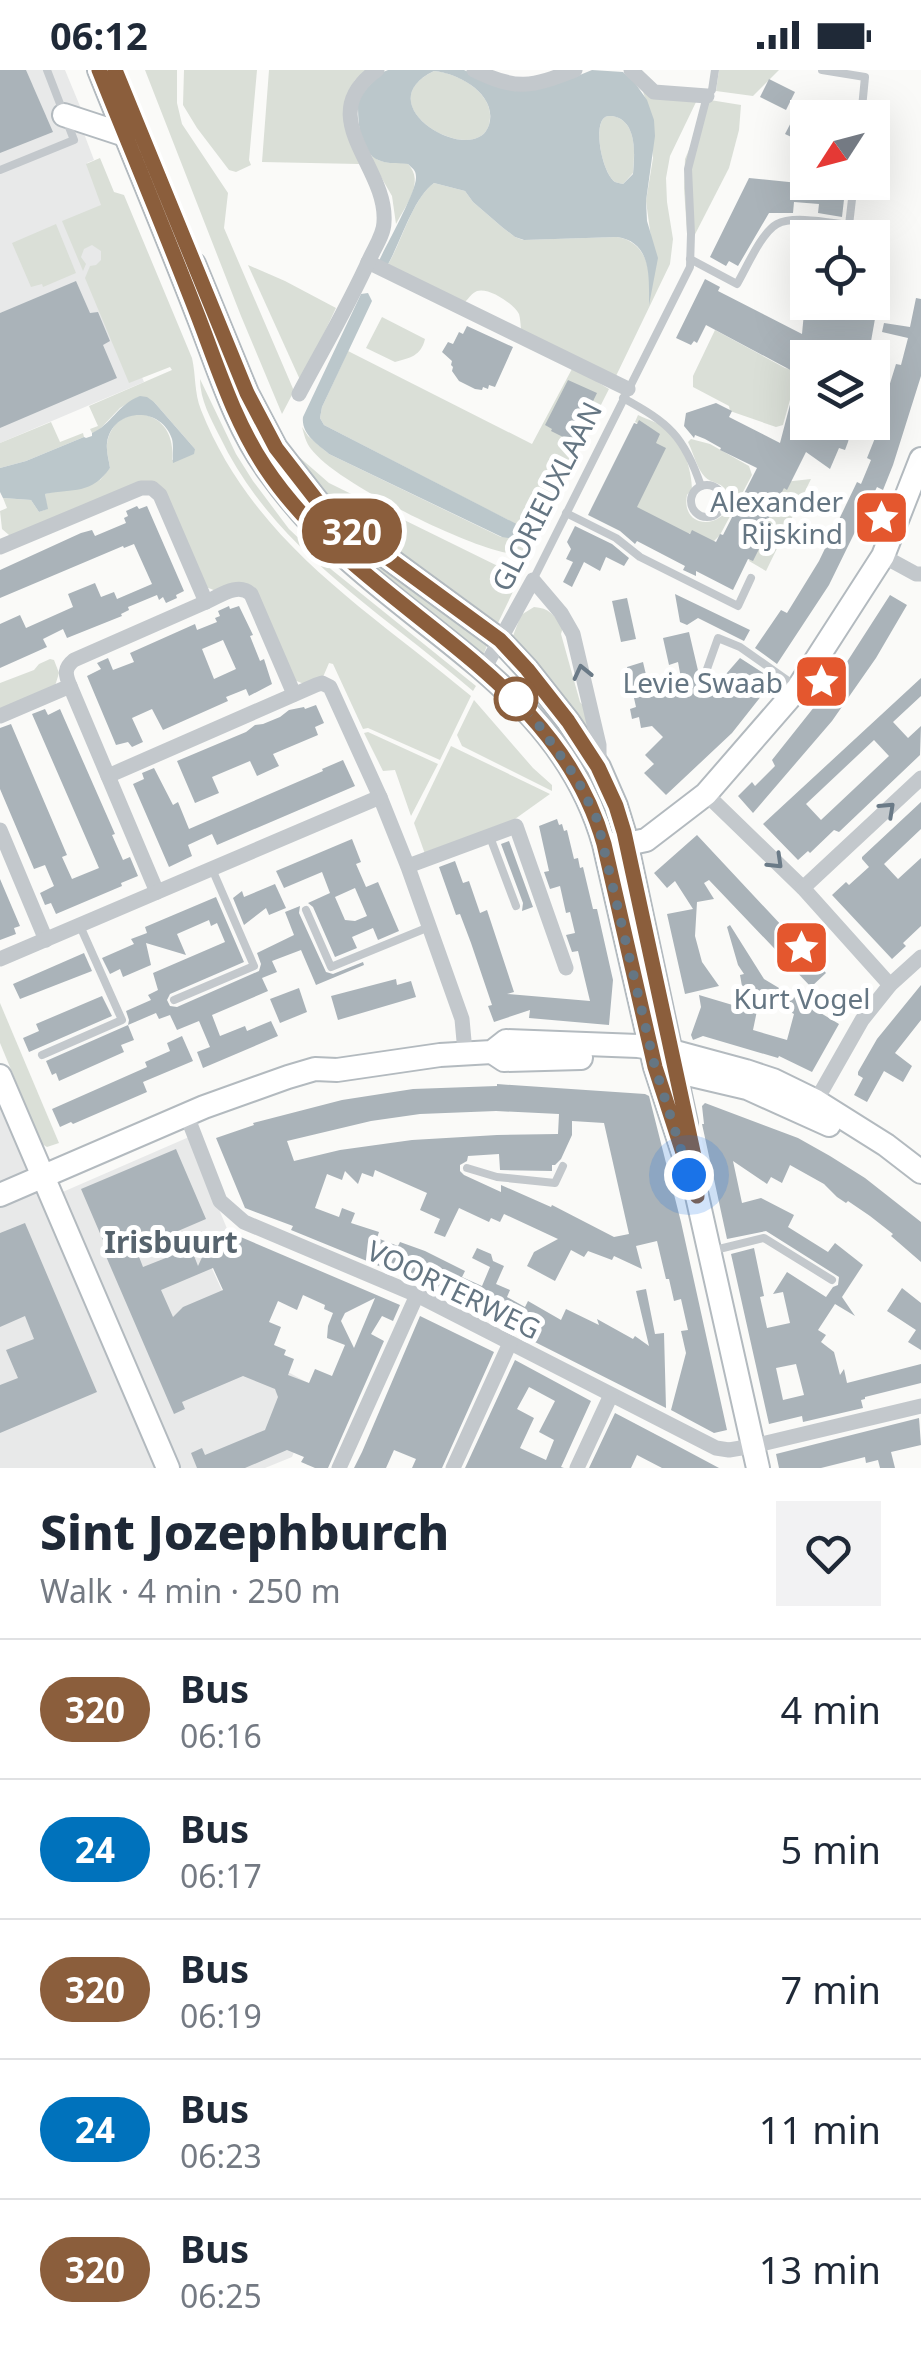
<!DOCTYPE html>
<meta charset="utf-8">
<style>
:root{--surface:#fff;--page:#f2f2f3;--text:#1f2937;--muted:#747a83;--line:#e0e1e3}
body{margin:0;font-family:"Noto Sans",sans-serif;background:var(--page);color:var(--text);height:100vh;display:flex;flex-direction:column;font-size:38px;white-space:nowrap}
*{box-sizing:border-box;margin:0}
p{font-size:32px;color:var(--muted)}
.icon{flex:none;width:55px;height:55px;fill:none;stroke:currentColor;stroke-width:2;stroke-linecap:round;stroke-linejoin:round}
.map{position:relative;height:1398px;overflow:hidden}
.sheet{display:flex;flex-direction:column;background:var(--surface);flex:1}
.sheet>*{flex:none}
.badge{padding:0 20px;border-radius:32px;font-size:35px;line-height:65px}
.needle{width:65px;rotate:234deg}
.buttons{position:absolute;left:790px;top:30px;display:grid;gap:20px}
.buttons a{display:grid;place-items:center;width:100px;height:100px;border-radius:0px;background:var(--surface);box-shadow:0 10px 40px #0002;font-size:50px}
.you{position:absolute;width:50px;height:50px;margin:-25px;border:8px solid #fff;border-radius:50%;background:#1a73e8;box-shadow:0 0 0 15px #1a73e833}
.map>.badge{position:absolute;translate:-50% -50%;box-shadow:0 0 0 5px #fff}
.round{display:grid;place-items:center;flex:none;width:105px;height:105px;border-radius:0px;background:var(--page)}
.overview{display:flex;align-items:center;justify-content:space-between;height:170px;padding:0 40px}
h1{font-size:48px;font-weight:800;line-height:75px}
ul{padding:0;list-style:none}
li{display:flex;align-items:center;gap:30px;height:140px;padding:0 40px;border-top:2px solid var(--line)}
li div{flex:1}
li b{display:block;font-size:38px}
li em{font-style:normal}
li .badge{min-width:110px;font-weight:700;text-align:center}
.status{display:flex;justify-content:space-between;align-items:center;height:70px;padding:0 50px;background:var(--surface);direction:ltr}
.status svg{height:28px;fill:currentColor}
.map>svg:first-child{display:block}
</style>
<div class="status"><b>06:12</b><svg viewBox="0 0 49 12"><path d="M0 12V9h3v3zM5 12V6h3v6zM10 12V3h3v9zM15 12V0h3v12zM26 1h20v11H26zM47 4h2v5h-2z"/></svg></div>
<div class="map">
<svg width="921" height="1398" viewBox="0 0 921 1398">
<rect width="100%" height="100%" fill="#fafaf8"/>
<!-- built -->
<g fill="#e8e9e9">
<polygon points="0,0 65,0 89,58 83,61 94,90 87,93 114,157 101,208 144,312 0,373"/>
<polygon points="0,1029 42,1131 189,1067 228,1161 201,1175 250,1281 319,1319 292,1387 265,1398 0,1398"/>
</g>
<!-- green -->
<g fill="#dadfd7">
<polygon points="145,0 177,0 177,33 182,54 228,123 224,158 294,321 282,344 241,246"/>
<polygon points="184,0 257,0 249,90 251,95 236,102 229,100 197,58 183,35"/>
<polygon points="269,0 368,0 355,10 349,21 359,94 262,92"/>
<polygon points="719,0 779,0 753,26 716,21"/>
<path d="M434 1C459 3 498 25 489 55 487 60 484 65 479 67 450 83 372 31 434 1Z"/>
<path d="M643 22 651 26 697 30 670 86 666 108 667 132 673 169 670 194 616 306 521 260C521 257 520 247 519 244 514 234 489 217 477 221 472 223 469 228 465 232L387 196C402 172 412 129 434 113L465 121 473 132 502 157 515 167 523 170 617 167C637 170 648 186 649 206L651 168 646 131 653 88 649 38Z"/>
<polygon points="710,30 741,35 739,60 729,98 688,178 684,118 685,89"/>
<path d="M612 46C637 50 635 82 633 103L623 114C620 113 617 113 615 112 603 104 593 58 604 48 606 46 609 46 612 46Z"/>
<path d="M372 85C382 96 395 91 408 94 425 112 406 135 396 154L392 126 373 93Z"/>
<path d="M100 88 114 122 124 125 192 288C196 305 194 322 201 340 254 473 367 539 471 626L440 690 368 658 363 659 333 594 329 593 323 607 304 614 294 610 256 523 216 521 206 517 154 412 141 411 15 465H9L2 459 0 441 7 438 3 428 31 430 39 442 47 439 45 424 100 410 110 398C109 390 106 382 107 374 113 330 178 335 172 390L195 379 154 332 138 327 120 338 99 360 92 363 90 359 98 356 89 336 172 300 170 297 129 313 85 208 90 196 96 195 101 190V181L92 175 84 179 81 187 86 194 83 201 62 151 101 135 86 94Z"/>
<polygon points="56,154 76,203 43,217 42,214 31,217 12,173"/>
<polygon points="248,195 285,211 336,238 301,312"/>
<path d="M382 247 425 269C421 286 410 288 395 292L366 278Z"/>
<polygon points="715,260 785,298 798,301 783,355 776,357 730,341 729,336 693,317 693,306"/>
<path d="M348 281 532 374 573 297 609 319 525 485C515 484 504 483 495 480 452 468 337 413 311 379 306 373 304 364 302 357L308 366 329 384 501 467 535 464 324 355 320 348 322 337Z"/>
<path d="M200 309 236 384 253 411 289 459 332 500 476 616 473 621C382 542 274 480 220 367 211 349 200 330 200 309Z"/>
<path d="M638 345C648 350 660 353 668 359 683 370 692 402 692 419L687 425C685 435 687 447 699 451 717 457 739 436 725 419 720 412 711 413 705 407 697 399 693 382 688 372L691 369 710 374 749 396 752 405 720 465 713 472 692 462 687 465 634 437 658 363 635 352Z"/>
<polygon points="51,352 60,372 83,363 84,367 26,391 0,398 0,373"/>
<path d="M280 363 298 386 329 413 520 507 498 553 457 523 453 526C388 480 320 434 280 363Z"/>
<polygon points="260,365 488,573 483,586 343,475"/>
<polygon points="811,409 766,501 749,491 757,476 753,472 784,412"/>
<path d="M534 537C549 538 554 545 563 557L561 564 580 632 585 638 593 671 511 571 521 545Z"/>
<polygon points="50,589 54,590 59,603 55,616 0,640 0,613 34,600 39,594"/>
<polygon points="474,630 533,698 552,715 552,721 462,676 457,665"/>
<polygon points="368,662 438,694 411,746 395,700 383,701 364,663"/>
<polygon points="451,676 550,724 508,754 425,784 414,753"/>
<polygon points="0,933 59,1073 47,1077 42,1074 0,973"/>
</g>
<!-- water -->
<g fill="#bbc7cb" fill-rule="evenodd">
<path d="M388 0H464L506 19 570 9 592 0 623 2 635 13 647 30 654 50 655 66 646 131 647 151 658 188 649 235C649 207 652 172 617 167L524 170 515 167 502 157 473 132 465 121 434 113C413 128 401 172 387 196L379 191C386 175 417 121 416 107 416 100 413 99 408 94 400 93 392 94 384 92 357 86 358 49 358 28L381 3ZM434 1C459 3 498 25 489 55 487 60 484 65 479 67 450 83 372 31 434 1ZM612 46C637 50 635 82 633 104L623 114C620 113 617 113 615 112 603 104 593 58 604 48 606 46 609 46 612 46Z"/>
<path d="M368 223 372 231 322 337 320 348 324 355 536 464 526 471 502 467 329 384C317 374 301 364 303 347L361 224Z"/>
<path d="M140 326 147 327 154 332 195 379 194 384 173 393C172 386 174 377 172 369 161 335 112 338 107 373 106 382 109 390 110 398 91 425 74 418 45 424L48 439 39 442 31 430 3 428 0 422V398L26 391 84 367 86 368 92 366V363C111 355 117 335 140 326Z"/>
</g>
<!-- building -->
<g fill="#aab3b9" fill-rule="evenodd">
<polygon points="0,0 26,0 53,62 0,83"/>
<polygon points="769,9 795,22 786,40 760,27"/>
<polygon points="798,39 808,44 808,75 785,64"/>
<polygon points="749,108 818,115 818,112 846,112 842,147 818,143 819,134 794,132 793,143 769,143 738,196 729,191 726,196 710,187"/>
<polygon points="705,209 720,217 718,221 802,264 805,232 845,232 844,239 864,241 866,232 878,232 868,288 808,288 808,352 853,352 848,372 845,380 839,378 830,399 806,382 787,420 784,418 756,473 761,475 753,491 748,489 733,520 696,501 696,506 683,500 685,496 637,471 635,474 620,461 588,445 634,353 637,354 639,350 660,364 656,373 666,378 637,437 690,464 692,460 716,472 720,464 723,465 757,398 720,380 721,378 705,369 695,365 694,368 684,356 686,343 716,333 732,341 729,347 780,373 798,304 706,255 697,273 694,271 691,275 676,268"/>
<polygon points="76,211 90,243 98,242 110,271 103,275 117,308 0,358 0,243"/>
<polygon points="916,228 921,229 921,306 893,395 883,420 877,417 829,515 777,594 755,578 781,540 787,543 819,491 857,412 861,414 871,390 867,388 875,368 872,367 876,356 883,359 886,348 890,338 883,336 896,294 901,295 908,268 882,262 884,253 910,257"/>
<polygon points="467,256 513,277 495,317 489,315 488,319 483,317 482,320 475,319 459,311 452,301 453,297 451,295 452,291 442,282 448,272 453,274 459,262 463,264"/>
<polygon points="568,310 597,323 573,372 551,361 552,359 545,355"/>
<polygon points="137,436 139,439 147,436 184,521 176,525 177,528 166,533 163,527 159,530 157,525 128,537 129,540 121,544 122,546 67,568 63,559 43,569 47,577 0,598 0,554 20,545 26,558 73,537 68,524 95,513 101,527 114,522 117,529 152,514 134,474 124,478 123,476 0,528 0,500 81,463 92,460 95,466 126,453 124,448 128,446 126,441"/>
<polygon points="575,456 612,474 629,488 624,496 606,487 600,501 584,492 572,517 563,512 573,492 566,489 571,479 567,472"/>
<polygon points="675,524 750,560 744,571 698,548 687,555 680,552"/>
<polygon points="890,525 907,535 876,588 832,651 753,743 738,726 752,712 755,716 775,696 772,690 834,612"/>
<polygon points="627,528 636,569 621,572 612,531"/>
<path d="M229 536 230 539 239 536 253 565 250 566 260 591 264 589 272 614 249 626 246 619 226 627 228 631 163 660 152 639 132 648 143 672 132 677 128 672 116 675 87 606 101 599 97 593 108 588 113 600 134 592 130 583 195 554 197 560 217 552 215 548 220 546 218 541ZM223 570 236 599 214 609 202 579Z"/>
<polygon points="689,562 700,609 712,620 740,588 774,610 732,663 666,725 644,703 654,694 645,685 663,667 652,656 641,658 639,647 632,649 630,639 636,637 627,597 643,592 651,626 683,619 678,592 669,595 663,568"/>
<path d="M921 608V626L893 652 908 668 921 656 920 685 839 762 834 760 810 783 808 781 798 790 763 754ZM874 670 889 686 821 750 806 734Z"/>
<polygon points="316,635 324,653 315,657 318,665 273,684 279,696 257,706 250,691 212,707 219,723 195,733 177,691 246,662 255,655 263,654 280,647 289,640 304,637 305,639"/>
<polygon points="45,639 48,645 60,639 115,764 112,765 123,790 130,787 138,806 121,813 122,816 56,844 51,833 45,835 40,823 54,816 45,795 34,799 0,719 0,658 11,654 67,785 62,787 72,809 99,798 32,644"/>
<polygon points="343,690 355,716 217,775 212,764 201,769 188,775 192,786 169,797 133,714 144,709 142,703 154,698 173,735 178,732 189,759 323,701 322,699"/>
<polygon points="921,732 921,759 884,794 898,809 921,788 921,856 903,873 906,876 892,889 832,825 846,812 849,815 869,797 862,789 862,787"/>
<polygon points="557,749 559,755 562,754 564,761 567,760 574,789 578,788 580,798 583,797 593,839 597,839 613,910 609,955 529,948 530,940 494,952 488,936 492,935 471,873 460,844 456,845 439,797 455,791 463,813 469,811 480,843 487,840 514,922 507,924 590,931 578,881 572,882 566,865 575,863 570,842 566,843 560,816 550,819 544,802 549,801 539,756"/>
<polygon points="697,765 826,903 811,917 709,810 704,813 714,829 697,832 695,866 702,892 719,916 685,924 667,844 693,839 675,811 667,818 654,803"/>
<path d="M352 769 361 792 356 794 366 817 378 812 399 861 378 870 373 858 352 867 357 878 335 887 313 837 308 833 330 823 322 802 284 818 276 801ZM355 818 367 846 355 851 345 850 335 827Z"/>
<polygon points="509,771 533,837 522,841 523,833 501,774"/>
<polygon points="0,809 20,856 14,858 16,864 0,870"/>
<polygon points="275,814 286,838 269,845 266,838 244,855 233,828 242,821 244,827"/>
<polygon points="216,827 244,892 170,924 167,930 170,936 177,937 259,901 261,894 257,883 294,865 285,842 300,836 299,843 326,902 333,904 363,892 364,895 316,915 301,880 272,891 277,902 262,908 268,921 212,945 220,966 245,956 247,961 271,951 278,966 203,998 197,982 210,977 199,951 177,960 170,945 159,949 156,943 128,955 129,950 126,941 151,930 148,925 158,920 153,903 225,872 217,853 211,856 209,850 177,864 186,885 146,873 151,895 123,907 120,899 110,904 102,888 134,874 131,869 147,863 145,857"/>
<path d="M730 855 764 909 839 954 812 1002 779 986 778 988 703 966 693 970 691 965 701 937 699 925 746 939 740 905 744 904 738 895 727 857ZM759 931H771L794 944 787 970 753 960Z"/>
<polygon points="84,883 92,901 20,929 13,914"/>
<polygon points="396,909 397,915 411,911 416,927 338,950 331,926"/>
<polygon points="921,915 921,950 895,983 912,996 903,1012 884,1001 867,1032 854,1025 863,1008 858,1005 858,1002 877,969"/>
<polygon points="299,918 307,942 280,953 270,929"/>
<polygon points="102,926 112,946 29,982 23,968 39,961 36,954"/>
<polygon points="128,955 134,970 121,975 124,982 59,1011 56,1003 52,1005 46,991"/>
<polygon points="182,966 193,991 143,1012 147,1022 73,1054 71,1052 60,1057 52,1039 147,997 145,992 170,981 167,973"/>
<path d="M497 1014 645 1024 649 1026 681 1152 727 1360 714 1363 671 1340 686 1283 681 1261 688 1260 681 1229 674 1231 669 1209H666L657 1171 636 1176 642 1199 614 1186 612 1190 588 1181 584 1187 571 1180 555 1211 527 1196 534 1182 558 1169 504 1144 500 1152 491 1148 489 1152 459 1138 445 1167 434 1163 440 1149 420 1140 427 1123 375 1100 373 1107 362 1103 358 1114 345 1101 342 1110 327 1104 315 1138 339 1147 342 1138 355 1143 351 1153 379 1162 377 1168 398 1176 400 1172 425 1181 465 1201 462 1207 482 1216 490 1197 472 1188 477 1178 491 1184 493 1191 504 1196 496 1214 510 1220 507 1227 525 1237 528 1231 561 1250 566 1239 599 1255 597 1249 633 1269 635 1266 649 1276 636 1221 646 1219 655 1264 664 1263 666 1338 406 1207 291 1160 293 1156 245 1138 216 1068 254 1055 253 1053 342 1030 413 1019 497 1016ZM496 1041 559 1044 558 1064 497 1065 412 1070 340 1080 294 1091 287 1071 371 1051 420 1044ZM572 1051 604 1053 629 1164 614 1167 552 1135 551 1137 501 1115V1122L464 1105 460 1101V1095L467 1091 468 1086 499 1084 500 1100 552 1101V1095H555L561 1089 572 1065Z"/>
<path d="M705 1033 798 1068 830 1086 865 1108 921 1152V1192L891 1166 893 1164 870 1146 848 1131 846 1133 837 1127 824 1114 790 1095 782 1113 771 1107 767 1114 733 1091 742 1133 761 1128 794 1145 788 1157 828 1182 835 1173 863 1195 842 1227 855 1246 835 1234 818 1260 826 1265 821 1272 834 1282 840 1305 844 1299 847 1313 921 1294V1313L865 1327V1329L861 1330 863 1338 803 1352 802 1346 769 1354 731 1184 754 1178 764 1226 760 1227 767 1258 790 1253 783 1222 773 1224 787 1202 826 1227 833 1217 838 1215 839 1207 766 1161 727 1169 702 1054H704L702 1036ZM796 1294 804 1325 783 1330 776 1298Z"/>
<path d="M176 1079 206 1149 136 1179 143 1197 191 1178 198 1196 210 1170 229 1162 400 1235 393 1251 382 1246 371 1264 384 1271 328 1398H315L301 1392 304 1387 287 1380 245 1398H197L191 1383 202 1378 205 1385 265 1360 278 1327 275 1319 243 1306 182 1332 185 1339 174 1344 105 1184 108 1182 81 1119ZM213 1198 223 1220 183 1237 173 1247 161 1220ZM303 1225 325 1235 324 1239 333 1243 328 1256 327 1268 345 1275 332 1306 315 1299 309 1313 288 1305 294 1289 284 1285 286 1280 274 1275 281 1257 269 1252 278 1231 297 1240ZM375 1228 354 1278 341 1251 345 1243Z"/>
<polygon points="25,1153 97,1322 0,1363 0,1315 18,1308 6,1280 34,1269 25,1246 0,1257 0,1163"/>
<polygon points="902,1218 921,1233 921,1280 908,1272 916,1260 887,1241"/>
<polygon points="420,1246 494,1282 442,1398 412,1398 416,1389 394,1380 386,1398 351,1398 354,1398 362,1382"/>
<path d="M515 1290 591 1331 561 1397 564 1398H465ZM529 1317 555 1331 539 1362 554 1370 546 1390 520 1378 534 1348 517 1339Z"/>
<polygon points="615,1343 674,1374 719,1398 662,1398 637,1385 631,1398 589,1398"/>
<polygon points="919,1348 921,1375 891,1382 895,1398 880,1398 878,1390 866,1393 865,1387 821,1398 779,1398 776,1384"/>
</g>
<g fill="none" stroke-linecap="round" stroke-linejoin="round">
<defs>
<g id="secondary">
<path d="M99 0C132 82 166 163 198 246 219 299 235 356 270 403 291 432 314 458 340 482 439 574 565 634 604 774L655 997 697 1126 758 1398"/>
<polyline points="64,45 125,65"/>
<polyline points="194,194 247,323 276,378 318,432 343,455 500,570 527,599 568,651 599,697 616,736 624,762 686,1053"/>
<polyline points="612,774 627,774 646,770 706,724 798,618 883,486 921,389"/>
<polyline points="492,982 504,990 581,988"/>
<polyline points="666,999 747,1018 829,1055"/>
<polyline points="0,1006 168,1398"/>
<polyline points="0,1125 204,1037 288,1007 315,999 337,1000 440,985 492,982 506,971 638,976 672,981 746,1001 773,1010 816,1031 886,1075 921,1102"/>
</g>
</defs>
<!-- secondary casing -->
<use href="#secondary" stroke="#b3babf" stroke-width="26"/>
<!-- lane -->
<g stroke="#c3c8cc" stroke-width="8">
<polyline points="822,0 865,7 861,48"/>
<polyline points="0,100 74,70 47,0"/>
<path d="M690 189 737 214C747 197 761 163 777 154 793 145 831 153 849 155L854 112"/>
<path d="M623 328C669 353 684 366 701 416"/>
<circle cx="707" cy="431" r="16"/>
<polyline points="566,443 616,468 640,487 738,536 751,508"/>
<polyline points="533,510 690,197 691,164 688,99 707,26 712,20 715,0"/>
<polyline points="707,599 718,568 740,577 794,615"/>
<polyline points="490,767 516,836"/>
<polyline points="306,840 331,897 429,857"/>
<polyline points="174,930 254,896 212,799"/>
<polyline points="42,985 122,950 80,856"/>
<polyline points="467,1098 497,1107 555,1113 563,1096"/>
<polyline points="715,1180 764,1168 832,1210"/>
</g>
<!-- street -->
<g stroke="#c3c8cc" stroke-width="15">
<path d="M474 0C517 21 531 17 575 0"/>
<polyline points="631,0 654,22 707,26"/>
<polyline points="368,192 628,319"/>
<path d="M299 324C323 279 349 235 370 188 375 177 384 164 384 152 388 96 311 47 377 0"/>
<path d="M0 477 141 418H152L160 425 206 532C220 526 238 512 251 524L294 624"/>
<polyline points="883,486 916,504 921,504"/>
<polyline points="484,599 533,510 561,543 573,564 599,675 599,693"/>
<polyline points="70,616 157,822"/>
<path d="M0 646 70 616C65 604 64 598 74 590L206 532"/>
<polyline points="108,706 316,615 322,613 330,617 380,727 408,797 462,949 465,982"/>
<polyline points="706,724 803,818 890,915"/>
<polyline points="0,760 46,870"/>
<polyline points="408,796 516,756 566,898"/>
<polyline points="803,818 921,708"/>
<polyline points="0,889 380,727"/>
<polyline points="816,1031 862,950 890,915 921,887"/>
<polyline points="187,1046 220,1131 244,1152 417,1225 716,1378 729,1380 753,1376 921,1336"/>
<polyline points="339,1398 417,1225"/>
<polyline points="453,1398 510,1273"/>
<polyline points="577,1398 611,1325"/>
</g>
<!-- secondary -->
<use href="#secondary" stroke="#fff" stroke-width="22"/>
</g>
<!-- one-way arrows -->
<defs><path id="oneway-chevron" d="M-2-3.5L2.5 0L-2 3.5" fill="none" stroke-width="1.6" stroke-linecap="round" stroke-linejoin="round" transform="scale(2.5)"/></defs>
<g stroke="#6a7a87">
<use href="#oneway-chevron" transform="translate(582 602) rotate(-103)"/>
<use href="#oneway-chevron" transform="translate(888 739) rotate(-43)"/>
<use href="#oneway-chevron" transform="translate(776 792) rotate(44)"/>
</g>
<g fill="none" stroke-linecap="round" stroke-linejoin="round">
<defs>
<path id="line" d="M99 0C132 82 166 163 198 246 218 298 234 350 265 397 360 541 554 597 604 774L655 997 697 1126 694 1086 624 762 616 736 598 697 568 651 527 599 500 570 343 455 318 432 276 378 247 323 115 0"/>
</defs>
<!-- line casing -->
<use href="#line" stroke="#fff" stroke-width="22"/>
<!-- line -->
<use href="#line" stroke="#8b5e3c" stroke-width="15"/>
<!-- walk -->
<polyline stroke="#657683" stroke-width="10" stroke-dasharray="0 18" points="516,629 538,654 577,709 597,749 655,997 689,1105"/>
</g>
<!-- icons -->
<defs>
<symbol id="sight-square" viewBox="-11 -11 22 22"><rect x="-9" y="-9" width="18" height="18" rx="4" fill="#e4572e" stroke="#fff"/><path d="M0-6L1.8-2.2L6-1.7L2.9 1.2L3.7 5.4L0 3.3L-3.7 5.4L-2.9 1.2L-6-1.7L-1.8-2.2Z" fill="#fff"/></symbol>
</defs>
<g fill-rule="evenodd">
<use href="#sight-square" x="850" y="416" width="63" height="63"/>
<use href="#sight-square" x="790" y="580" width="63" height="63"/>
<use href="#sight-square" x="770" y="846" width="63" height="63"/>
</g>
<!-- markers -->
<circle fill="#fff" stroke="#8b5e3c" stroke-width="5" cx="516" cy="629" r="20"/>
<g text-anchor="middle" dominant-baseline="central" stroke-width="10" stroke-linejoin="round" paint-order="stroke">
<!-- street labels -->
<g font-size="28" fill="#657683" stroke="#fff">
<text transform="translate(546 426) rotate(-63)">GLORIEUXLAAN</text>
<text transform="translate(454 1219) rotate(26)">VOORTERWEG</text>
</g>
<!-- poi labels -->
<g font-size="28" fill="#657683" stroke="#fff" text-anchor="end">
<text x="843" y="431">Alexander<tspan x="843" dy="32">Rijskind</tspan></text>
<text x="783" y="612">Levie Swaab</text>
<text x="802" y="928" text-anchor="middle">Kurt Vogel</text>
</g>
<!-- neighbourhood labels -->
<g font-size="30" font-weight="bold" fill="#57646e" stroke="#fff">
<text x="171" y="1171">Irisbuurt</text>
</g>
</g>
</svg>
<div class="buttons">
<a><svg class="needle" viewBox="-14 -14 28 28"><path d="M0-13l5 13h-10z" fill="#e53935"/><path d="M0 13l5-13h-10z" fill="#747a83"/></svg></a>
<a><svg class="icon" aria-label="locate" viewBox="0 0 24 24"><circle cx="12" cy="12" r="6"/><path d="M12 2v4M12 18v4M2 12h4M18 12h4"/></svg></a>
<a><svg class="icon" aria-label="layers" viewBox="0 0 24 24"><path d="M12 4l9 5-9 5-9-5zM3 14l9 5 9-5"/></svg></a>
</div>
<div class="you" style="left:689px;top:1105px"></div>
<b class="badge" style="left:352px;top:461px;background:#8b5e3c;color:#fff">320</b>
</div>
<section class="sheet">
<div class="overview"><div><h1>Sint Jozephburch</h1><p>Walk · 4 min · 250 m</p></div><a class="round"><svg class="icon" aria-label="heart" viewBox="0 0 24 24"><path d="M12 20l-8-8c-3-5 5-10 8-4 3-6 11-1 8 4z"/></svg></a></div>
<ul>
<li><span class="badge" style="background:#8b5e3c;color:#fff">320</span><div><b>Bus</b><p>06:16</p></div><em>4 min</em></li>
<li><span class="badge" style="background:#0072bc;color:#fff">24</span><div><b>Bus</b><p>06:17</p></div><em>5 min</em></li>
<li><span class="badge" style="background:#8b5e3c;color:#fff">320</span><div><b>Bus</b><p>06:19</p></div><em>7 min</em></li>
<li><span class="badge" style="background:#0072bc;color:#fff">24</span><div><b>Bus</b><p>06:23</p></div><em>11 min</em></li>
<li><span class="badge" style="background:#8b5e3c;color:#fff">320</span><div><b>Bus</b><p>06:25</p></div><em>13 min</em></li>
</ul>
</section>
